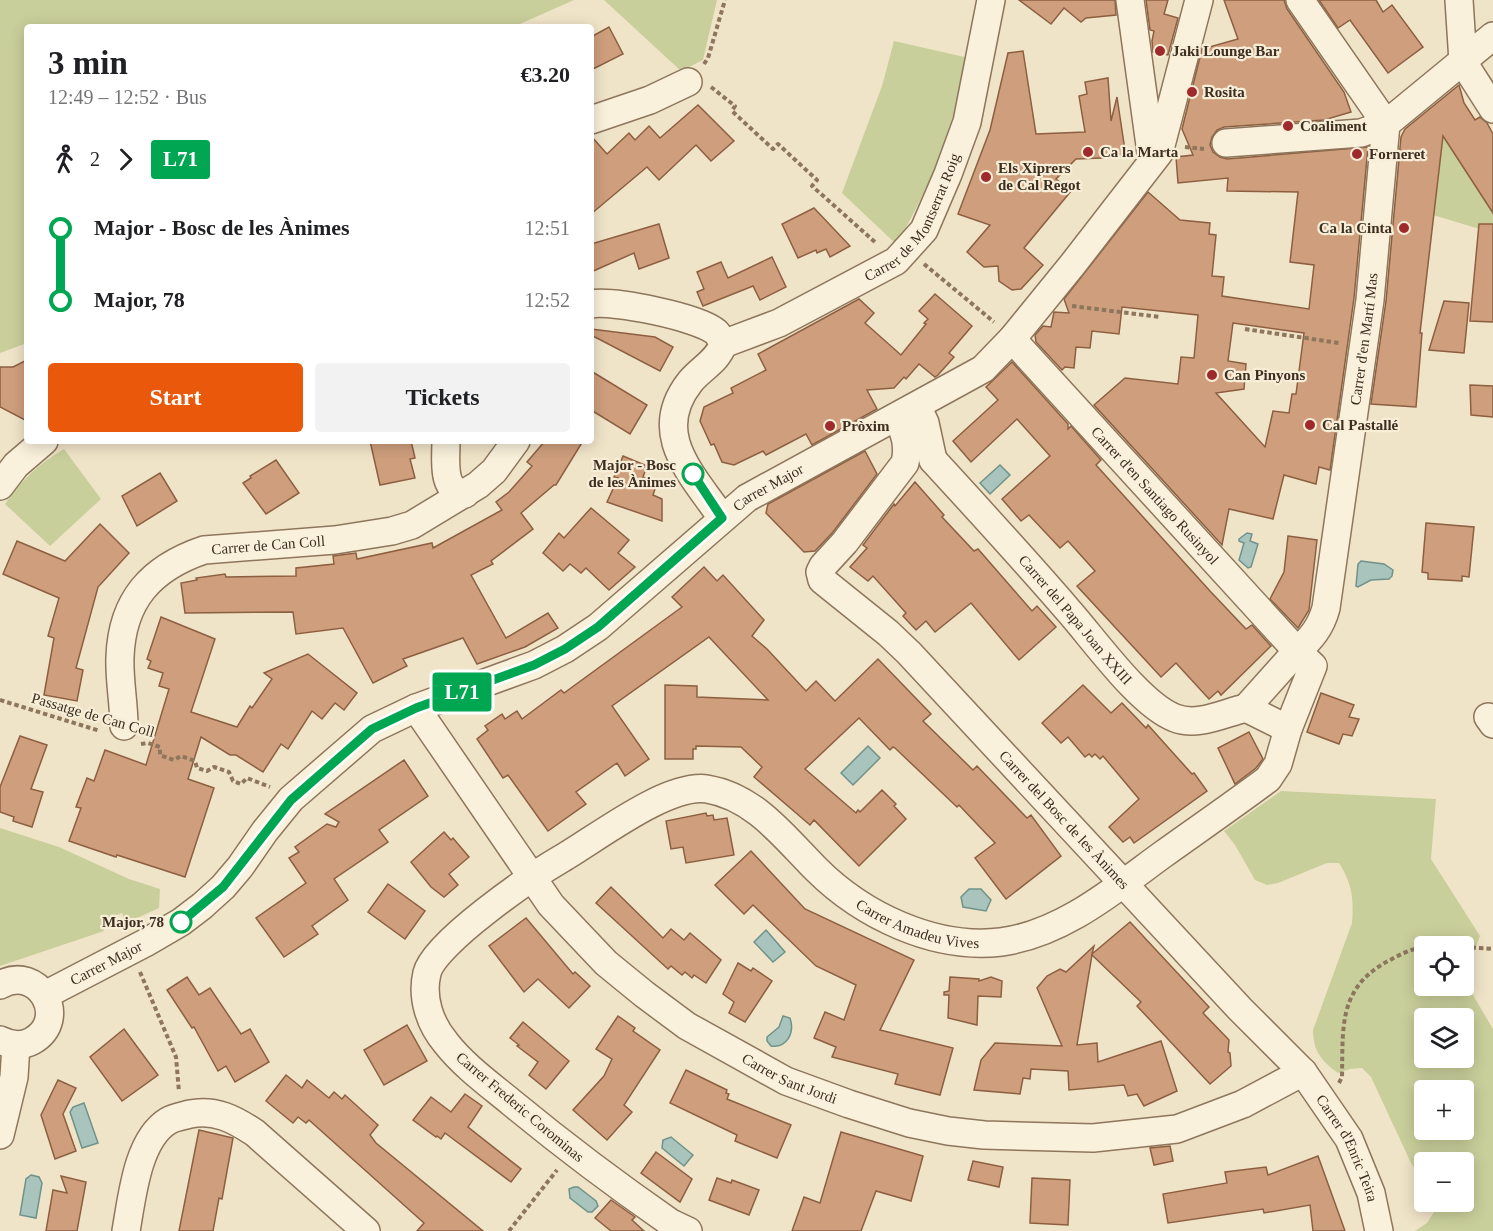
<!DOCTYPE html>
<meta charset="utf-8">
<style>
:root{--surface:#fff;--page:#f2f2f2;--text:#202124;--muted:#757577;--accent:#ea580c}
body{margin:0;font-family:Georgia,serif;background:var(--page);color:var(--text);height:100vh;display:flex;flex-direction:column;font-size:22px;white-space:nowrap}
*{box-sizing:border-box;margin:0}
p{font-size:20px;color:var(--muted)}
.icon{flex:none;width:33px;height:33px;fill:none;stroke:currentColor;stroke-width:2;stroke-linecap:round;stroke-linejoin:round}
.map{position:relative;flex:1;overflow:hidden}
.drawer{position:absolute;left:24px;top:24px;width:570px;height:420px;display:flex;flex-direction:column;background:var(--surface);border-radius:6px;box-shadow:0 3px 15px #0003}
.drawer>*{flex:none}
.badge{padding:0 12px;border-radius:4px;font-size:21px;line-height:39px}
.controls{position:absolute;left:1414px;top:936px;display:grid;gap:12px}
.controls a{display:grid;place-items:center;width:60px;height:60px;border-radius:6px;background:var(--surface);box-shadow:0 3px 15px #0003;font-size:30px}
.map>.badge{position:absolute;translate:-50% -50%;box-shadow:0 0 0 3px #fff}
.legs{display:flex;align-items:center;gap:9px;height:66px;padding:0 24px;font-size:20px}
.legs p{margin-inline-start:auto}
.overview{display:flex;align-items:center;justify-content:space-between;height:102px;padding:0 24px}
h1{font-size:33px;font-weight:700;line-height:45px}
.cta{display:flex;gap:12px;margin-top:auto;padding:12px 24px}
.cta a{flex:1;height:69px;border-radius:6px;background:var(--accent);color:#fff;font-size:24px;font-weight:700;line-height:69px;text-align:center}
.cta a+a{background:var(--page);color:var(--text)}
ul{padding:0 24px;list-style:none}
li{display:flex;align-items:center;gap:21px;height:72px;font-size:22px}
li i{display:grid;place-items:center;width:9px;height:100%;margin:0 8px;background:currentColor}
li i::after{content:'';width:15px;height:15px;margin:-8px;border:4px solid;border-radius:50%;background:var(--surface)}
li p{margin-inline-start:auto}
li:first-child i{background:linear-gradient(#0000 50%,currentColor 0)}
li:last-child i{background:linear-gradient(currentColor 50%,#0000 0)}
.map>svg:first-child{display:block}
</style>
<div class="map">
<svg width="1493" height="1231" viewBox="0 0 1493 1231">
<rect width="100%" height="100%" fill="#f0e4c8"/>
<!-- green -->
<g fill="#c9cf9b" fill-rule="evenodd">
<polygon points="0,0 574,0 513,27 27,27 27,343 0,353"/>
<polygon points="604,0 717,0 703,60 681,71"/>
<path d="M894 41 969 58C953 123 932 187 896 244L842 193 882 86Z"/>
<polygon points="1445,138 1493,214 1493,233 1433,215 1443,140"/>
<path d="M64 449 101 499 50 546 5 504C22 480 39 463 64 449Z"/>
<path d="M1281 791 1436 799 1431 859 1480 936 1470 962 1468 976 1470 990 1493 1029V1231H1415L1427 1223 1434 1212 1431 1202H1464V1162H1425V1187L1410 1161 1371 1077 1362 1068 1350 1069 1338 1073C1321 1061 1313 1050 1313 1030L1352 923C1354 899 1352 883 1339 863H1327L1278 883 1267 885 1255 880 1235 845 1224 831ZM1425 946H1464V986H1425ZM1425 1018H1464V1058H1425ZM1425 1090H1464V1130H1425Z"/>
<polygon points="0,828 59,847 129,879 160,889 159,908 126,923 122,913 101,921 104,931 0,966"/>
</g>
<!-- water -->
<g fill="#a9c4bc" stroke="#6f938a" stroke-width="1.5">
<polygon points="1000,465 1010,475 990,494 980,483"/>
<polygon points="1247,533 1252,534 1250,541 1258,544 1251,567 1248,568 1239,560 1244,543 1239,541 1239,539"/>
<polygon points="1361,561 1384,564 1393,570 1392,576 1389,579 1371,580 1358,587 1356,586 1358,564"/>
<polygon points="868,746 880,758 853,785 841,773"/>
<polygon points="969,889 981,889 991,900 986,911 963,907 961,897"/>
<polygon points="766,930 785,952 773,962 754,942"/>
<path d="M783 1016 790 1018C795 1033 787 1048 771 1046L767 1041V1037L779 1027Z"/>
<polygon points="84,1103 98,1143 82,1148 70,1112 73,1107"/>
<polygon points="671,1137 693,1155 684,1166 662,1148 663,1140"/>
<polygon points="31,1175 39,1177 42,1183 36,1218 20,1215 26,1179"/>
<polygon points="574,1187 578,1187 596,1201 598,1206 592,1212 588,1212 570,1198 569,1189"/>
</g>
<!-- building -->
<g fill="#cf9f7d" stroke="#8d5f41" stroke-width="1.5" fill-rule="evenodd">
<polygon points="1019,0 1115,0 1116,15 1086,18 1081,22 1064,8 1051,24"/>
<polygon points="1146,0 1168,0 1164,14 1178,18 1168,55 1153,52 1152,41 1154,31 1150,30"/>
<path d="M1224 0H1284L1287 9 1344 92 1351 112 1324 120 1224 127 1217 130 1212 137 1210 145 1213 152 1220 157 1227 159 1368 147 1354 298 1330 470 1319 467 1316 484 1284 475 1273 519 1229 509 1222 545 1094 405 1125 378 1178 384 1181 357 1194 358 1198 315 1122 307 1119 334 1092 331 1090 348 1076 347 1074 368 1065 367 1062 370 1036 342 1035 335 1043 326 1051 327 1054 312 1069 313 1064 299 1148 192 1180 220 1210 223 1209 234 1216 235 1212 276 1224 277 1222 296 1309 309 1314 265 1290 262 1298 192 1227 191 1228 178 1178 183 1176 157 1193 155 1182 129 1202 49 1238 39ZM1233 323 1304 333 1296 394H1292L1289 413 1273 411 1265 447 1216 393 1244 389 1246 364 1228 361Z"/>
<polygon points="1319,0 1376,0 1383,12 1392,5 1423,47 1388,73 1350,20 1338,28"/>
<polygon points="609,27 623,54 591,70 591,37"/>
<polygon points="1023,51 1036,134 1085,132 1079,96 1087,94 1085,82 1108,78 1111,121 1117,97 1126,157 1076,159 1056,179 1071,191 1024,248 1043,265 1021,289 1012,290 999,281 998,266 984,267 967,252 990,225 958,214 990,130 1008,53"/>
<polygon points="1459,85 1464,103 1475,120 1480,117 1487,123 1493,134 1493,213 1443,136 1420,333 1422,333 1416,407 1371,404 1386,301 1401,137 1405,129"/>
<polygon points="698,105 734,141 711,161 696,145 659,180 647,167 591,214 591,136 607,154 629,133 635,140 649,126 660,138"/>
<polygon points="814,208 850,246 830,257 826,249 817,253 816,250 798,258 782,224"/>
<polygon points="659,224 669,258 639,269 634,253 591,272 591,244"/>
<polygon points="1479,224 1493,224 1493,322 1470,321"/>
<polygon points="772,257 786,287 760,300 753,286 703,306 697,292 704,289 697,272 721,262 728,278"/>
<polygon points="935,294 972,326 949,353 954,357 938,375 935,377 919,364 906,379 904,377 894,388 867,390 877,409 812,445 806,434 766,455 763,451 734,465 722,462 714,444 711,445 700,421 704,407 733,393 731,388 766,370 758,354 859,299 874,313 865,323 901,355 926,324 924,323 928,319 919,311"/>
<polygon points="1444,301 1469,303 1464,353 1429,350"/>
<polygon points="591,329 655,337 673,347 660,371 591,335"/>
<polygon points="27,360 27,421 0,407 0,367 13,367"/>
<polygon points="1012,362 1068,424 1068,429 1071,426 1101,460 1096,465 1210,591 1246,629 1252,625 1271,646 1221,695 1218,691 1209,699 1176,663 1161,677 1077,586 1095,571 1068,541 1060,548 1029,515 1021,521 1002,499 1050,456 1017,419 971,462 953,441 998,400 986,387"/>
<polygon points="591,371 647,405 630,434 591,410"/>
<polygon points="1470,385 1493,386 1493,417 1471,415"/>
<polygon points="370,441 411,441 415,458 410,459 415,478 380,485"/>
<polygon points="545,441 583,441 556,485 554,485 521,513 533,529 491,561 493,564 471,575 506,638 548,613 558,628 525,647 477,664 463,638 403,659 407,666 373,683 343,628 296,634 293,612 185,613 181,583 197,580 196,578 225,574 226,577 296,576 296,568 334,564 333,556 356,553 357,559 432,543 433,548 502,510 496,502 509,492 532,466 527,462"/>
<polygon points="865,451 877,474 833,532 815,551 804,552 766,513 768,504"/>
<polygon points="623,456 647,466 643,477 657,483 653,495 662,499 662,521 607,502 618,478 614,477"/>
<polygon points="276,460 299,493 266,514 243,483 251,478 250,476"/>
<polygon points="160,473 177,501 137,526 122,496"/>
<polygon points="915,482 944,515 942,517 974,551 978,549 1032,611 1037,606 1056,627 1019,660 971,603 935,632 926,621 916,630 903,616 906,613 873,576 868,581 850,567 867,548 863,545 894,504 895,506"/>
<polygon points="591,508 629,540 618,553 635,567 609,590 586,568 581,573 570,564 563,571 543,553 559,533 564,538"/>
<polygon points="1426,523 1474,527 1469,577 1462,576 1462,581 1428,579 1428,573 1422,572"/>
<polygon points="100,524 129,553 98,587 76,668 83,670 77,701 44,695 54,638 48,636 59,598 3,574 17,541 65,561"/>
<polygon points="1288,536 1317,540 1309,610 1298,628 1270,599 1284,572"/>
<polygon points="704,567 717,581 723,575 764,620 752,636 767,649 806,691 816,681 835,701 878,659 931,714 923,721 973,770 977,766 1027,818 1031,815 1061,856 1006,899 975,858 995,843 959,805 957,807 895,748 893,747 890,750 859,718 805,769 856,813 858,810 860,812 882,790 896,804 894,806 906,819 859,866 814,820 810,825 754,777 762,767 741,747 696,746 696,749 693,749 693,759 665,759 665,685 697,686 697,697 768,700 709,637 612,706 649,759 625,776 617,763 576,792 586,804 548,831 508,775 503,778 477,739 488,730 485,726 502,714 505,719 517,711 522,719 561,690 564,693 682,607 672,597"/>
<polygon points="161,617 215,639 191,712 237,727 250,706 252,708 272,679 264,673 308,654 357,693 344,710 335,703 322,719 312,711 288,749 281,744 263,772 236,755 230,755 201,737 188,779 214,788 185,877 117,855 116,857 69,841 81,808 76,807 87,778 94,781 105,750 146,765 169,689 159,686 163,673 148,668 151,661 147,659"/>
<polygon points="1083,685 1111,713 1122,703 1146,728 1148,725 1192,774 1194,773 1207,791 1134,843 1130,837 1123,842 1109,827 1139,799 1103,756 1100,759 1095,754 1092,757 1089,754 1085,757 1068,737 1061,743 1042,723"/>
<polygon points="1321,693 1354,705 1349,717 1359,719 1352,736 1343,734 1339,744 1307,732"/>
<polygon points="1249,732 1263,759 1256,768 1235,784 1218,748"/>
<polygon points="20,736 47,745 31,789 43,792 32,827 13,821 14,817 0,812 0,787"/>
<polygon points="404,760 428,796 379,830 388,842 334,879 348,900 312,926 318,934 284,957 256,918 306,883 289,858 299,852 295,847 327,824 336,827 339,822 325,814"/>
<polygon points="706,813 707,816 713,815 714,820 727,818 734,855 686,863 683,847 671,849 666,821"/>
<polygon points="444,832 451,840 453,838 469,857 449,874 458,885 444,897 431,887 411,862"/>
<polygon points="751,851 805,909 914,960 880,1030 953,1048 940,1095 895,1084 898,1074 832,1057 836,1047 814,1038 825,1012 844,1020 856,985 816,966 753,905 744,914 715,885"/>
<polygon points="388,884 425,911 405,939 368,912"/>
<polygon points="611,887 663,938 671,929 684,940 690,933 721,960 706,983 694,975 692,978 685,972 682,975 671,966 668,969 596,903"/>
<polygon points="526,918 573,974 575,972 590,986 569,1008 538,979 524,992 489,946"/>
<polygon points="1130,922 1209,1007 1203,1013 1229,1040 1228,1052 1230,1053 1231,1066 1210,1084 1137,1006 1141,1002 1092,955 1077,1045 1097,1043 1098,1062 1161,1041 1177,1091 1144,1106 1137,1094 1128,1096 1124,1085 1069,1090 1068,1071 1031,1069 1030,1079 1023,1078 1020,1094 974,1090 981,1060 995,1043 1062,1046 1037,988 1047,976 1060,969 1066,972 1094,946 1092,954"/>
<polygon points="738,963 751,971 753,968 772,981 745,1022 729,1013 734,1002 723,994"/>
<polygon points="187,977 199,995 210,988 241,1034 250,1029 269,1062 235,1082 226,1066 218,1071 194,1027 192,1028 167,990"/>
<polygon points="950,977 979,979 979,981 991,977 1002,981 1001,997 978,996 977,1025 948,1018 949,995 944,995 944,992 949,991"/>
<polygon points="618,1016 635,1028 633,1031 660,1050 624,1105 632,1112 607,1140 573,1110 604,1076 612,1059 596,1049"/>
<polygon points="523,1022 569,1061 546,1089 529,1075 538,1062 517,1046 519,1045 510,1038"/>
<polygon points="407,1025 427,1061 384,1085 364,1050"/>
<polygon points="124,1029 158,1075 122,1101 90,1057"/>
<polygon points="686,1070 727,1090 726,1093 729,1094 727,1099 791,1125 777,1158 735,1141 737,1135 670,1103"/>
<polygon points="286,1075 302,1088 307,1080 329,1098 334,1092 342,1099 345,1095 378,1125 370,1135 376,1143 483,1231 417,1231 424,1223 309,1120 306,1123 298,1117 293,1123 266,1101"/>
<polygon points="58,1080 76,1088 63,1114 76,1151 55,1159 41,1115"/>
<polygon points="465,1094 482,1106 468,1127 521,1169 511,1182 445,1133 441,1139 437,1136 436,1137 413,1120 431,1097 451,1112"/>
<polygon points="199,1130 233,1138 222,1199 219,1198 213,1231 179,1231"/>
<polygon points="841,1132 923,1156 911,1201 876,1191 861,1231 792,1231 804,1197 820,1203"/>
<polygon points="1170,1146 1173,1161 1154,1165 1150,1148"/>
<polygon points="656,1152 692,1179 680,1202 641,1173"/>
<polygon points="1318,1156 1345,1231 1313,1231 1310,1205 1264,1213 1263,1209 1168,1223 1163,1194 1227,1183 1225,1172 1266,1167 1268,1175"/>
<polygon points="973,1161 1003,1167 999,1187 968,1180"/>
<polygon points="61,1176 86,1182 77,1231 46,1231 53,1190 67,1193"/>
<polygon points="717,1178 731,1183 732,1180 759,1190 749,1215 709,1200"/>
<polygon points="1032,1178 1070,1180 1068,1225 1030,1223"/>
<polygon points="611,1200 635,1217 632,1220 644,1231 611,1231 595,1218"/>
</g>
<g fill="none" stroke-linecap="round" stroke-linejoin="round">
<defs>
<g id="minor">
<polyline points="1130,0 1152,160"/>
<polyline points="1300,0 1386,124"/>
<polyline points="1459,0 1463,62 1493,109"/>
<polyline points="591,120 650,100 688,82"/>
<polyline points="1226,143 1361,133 1386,124 1493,36"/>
<path d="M591 304C614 300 698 317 716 332 719 335 721 340 723 344 718 361 700 369 690 382 649 434 693 475 722 518"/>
<path id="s1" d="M1012 339 1297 651C1311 639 1321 627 1326 608L1370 300 1386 124"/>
<path id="s2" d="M723 344 779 323 896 261 924 230 948 174 967 122 991 0"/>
<polyline points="917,406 925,423 933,460"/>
<path id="s3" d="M897 417C905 433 909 446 905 463L845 542 823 566 820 572 822 580 888 633 909 653 1240 1009 1303 1072 1349 1139 1371 1193 1379 1231"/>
<path d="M446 441C446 461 441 491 465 494"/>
<path id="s4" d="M933 460C978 509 1023 558 1067 609 1093 638 1140 705 1175 718 1198 727 1224 713 1246 708"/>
<polyline points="0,486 16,465 44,441"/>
<polygon points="1297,651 1313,666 1288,729 1246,708"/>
<path id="s5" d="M416 708 551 905 606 963 644 994 687 1026 786 1081 849 1104 909 1123 948 1131 984 1135 1093 1138 1177 1129 1243 1104 1303 1072"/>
<polyline points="1488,717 1493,724"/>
<path id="s6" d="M124 726C124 703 119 680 120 657 122 600 151 568 204 550L335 540 392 531 412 525 478 485 494 471 516 441"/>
<path d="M0 985C38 963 71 1019 32 1041 21 1047 10 1045 0 1040"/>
<path id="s7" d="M45 995 145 943 181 922 202 906 223 887 240 867 265 831 291 799 372 729 416 708 534 665 565 649 598 627 747 498 983 369 1012 339 1073 264 1159 153 1199 0"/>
<polyline points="0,1135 14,1077 16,1045"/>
<path d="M126 1231C132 1198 137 1140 168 1121 174 1117 183 1116 190 1114 215 1109 234 1119 255 1133L366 1231"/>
<path id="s8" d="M688 1231 671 1223C616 1185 563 1145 512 1103 489 1084 464 1066 446 1043 430 1024 421 998 427 973 434 943 532 876 561 859 596 839 667 783 707 789 755 797 784 837 816 869 862 915 934 950 1001 942 1062 934 1114 890 1162 855 1197 830 1233 805 1268 779L1278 764 1288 729"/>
</g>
</defs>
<!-- minor casing -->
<use href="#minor" stroke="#8d765c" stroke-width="30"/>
<!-- path -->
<g stroke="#8d765c" stroke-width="4" stroke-dasharray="4.5 3" stroke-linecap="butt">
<polyline points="704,64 708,58 725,0"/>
<polyline points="711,87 735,106 732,111 773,149 778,144 817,180 812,186 876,243"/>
<polyline points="1185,147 1204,149"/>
<polyline points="924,264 994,322"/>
<polyline points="1072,306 1160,317"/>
<polyline points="1245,329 1339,343"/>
<polyline points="0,700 100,731"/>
<polyline points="141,744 148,743 160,747 160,755 174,760 181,756 195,761 197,768 207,771 214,767 229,772 233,781 241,784 247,778 270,787"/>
<polyline points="1444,946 1460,946"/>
<polyline points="1464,947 1493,949"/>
<polyline points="140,972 176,1057 179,1092"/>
<path d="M1339 1083 1342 1077C1343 1026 1338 987 1390 960 1401 954 1413 948 1425 947"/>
<polyline points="509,1231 557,1170"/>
</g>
<!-- minor -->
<use href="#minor" stroke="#faf1dc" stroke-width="27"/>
</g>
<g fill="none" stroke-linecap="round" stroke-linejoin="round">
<defs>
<polyline id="line-1" points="181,922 223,887 291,800 372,729 416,708 534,665 565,649 598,627 722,518 693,474"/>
</defs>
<!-- line-1 casing -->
<use href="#line-1" stroke="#fff" stroke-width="14"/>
<!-- line-1 -->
<use href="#line-1" stroke="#00a651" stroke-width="9"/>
</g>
<!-- markers -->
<g fill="#9e2a2b" stroke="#f7eed8" stroke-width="2">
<circle cx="1160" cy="51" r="6"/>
<circle cx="1192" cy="92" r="6"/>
<circle cx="1288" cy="126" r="6"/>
<circle cx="1088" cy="152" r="6"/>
<circle cx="1357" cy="154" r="6"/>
<circle cx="986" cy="177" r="6"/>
<circle cx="1404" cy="228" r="6"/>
<circle cx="1212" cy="375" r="6"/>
<circle cx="1310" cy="425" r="6"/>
<circle cx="830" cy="426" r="6"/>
</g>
<g fill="#fff" stroke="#00a651" stroke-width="3">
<circle cx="693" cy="474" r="10"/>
<circle cx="181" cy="922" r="10"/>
</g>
<g text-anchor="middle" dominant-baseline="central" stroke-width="4.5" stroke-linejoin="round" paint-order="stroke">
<!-- poi labels -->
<g font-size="15" font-weight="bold" fill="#3d2e20" stroke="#f7eed8" text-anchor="start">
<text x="1172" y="51">Jaki Lounge Bar</text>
<text x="1204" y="92">Rosita</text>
<text x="1300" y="126">Coaliment</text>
<text x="1100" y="152">Ca la Marta</text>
<text x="1369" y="154">Forneret</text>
<text x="998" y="168">Els Xiprers<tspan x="998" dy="17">de Cal Regot</tspan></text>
<text x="1392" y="228" text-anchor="end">Ca la Cinta</text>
<text x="1224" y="375">Can Pinyons</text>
<text x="1322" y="425">Cal Pastallé</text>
<text x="842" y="426">Pròxim</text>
</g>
<!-- street labels -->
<g font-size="15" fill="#3d2e20" stroke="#f7eed8">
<text stroke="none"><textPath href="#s2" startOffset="237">Carrer de Montserrat Roig</textPath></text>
<text stroke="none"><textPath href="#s1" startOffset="747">Carrer d'en Martí Mas</textPath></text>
<text stroke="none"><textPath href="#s7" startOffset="897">Carrer Major</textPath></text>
<text stroke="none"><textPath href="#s1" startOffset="212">Carrer d'en Santiago Rusinyol</textPath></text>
<text stroke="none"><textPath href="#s6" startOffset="280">Carrer de Can Coll</textPath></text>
<text stroke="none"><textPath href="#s4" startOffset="214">Carrer del Papa Joan XXIII</textPath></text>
<text transform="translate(93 715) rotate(16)">Passatge de Can Coll</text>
<text stroke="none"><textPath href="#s3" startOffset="536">Carrer del Bosc de les Ànimes</textPath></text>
<text stroke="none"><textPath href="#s8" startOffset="981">Carrer Amadeu Vives</textPath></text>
<text stroke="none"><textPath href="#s7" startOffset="69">Carrer Major</textPath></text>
<text stroke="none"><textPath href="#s5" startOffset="537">Carrer Sant Jordi</textPath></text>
<text transform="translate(520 1107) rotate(40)">Carrer Frederic Corominas</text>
<text stroke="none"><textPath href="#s3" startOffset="972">Carrer d'Enric Teira</textPath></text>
</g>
<!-- stop labels -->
<g font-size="15" font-weight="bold" fill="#3d2e20" stroke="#f7eed8" text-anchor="end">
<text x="676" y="465">Major - Bosc<tspan x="676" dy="17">de les Ànimes</tspan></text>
<text x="164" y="922">Major, 78</text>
</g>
</g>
</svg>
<div class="controls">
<a><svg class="icon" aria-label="locate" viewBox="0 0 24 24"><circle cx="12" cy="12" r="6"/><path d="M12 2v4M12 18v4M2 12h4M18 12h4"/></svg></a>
<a><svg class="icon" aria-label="layers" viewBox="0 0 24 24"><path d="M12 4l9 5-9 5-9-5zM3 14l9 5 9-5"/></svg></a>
<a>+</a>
<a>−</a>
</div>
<b class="badge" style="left:462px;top:692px;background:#00a651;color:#fff">L71</b>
<section class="drawer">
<div class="overview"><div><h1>3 min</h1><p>12:49 – 12:52 · Bus</p></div><b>€3.20</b></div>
<div class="legs"><svg class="icon" aria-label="walk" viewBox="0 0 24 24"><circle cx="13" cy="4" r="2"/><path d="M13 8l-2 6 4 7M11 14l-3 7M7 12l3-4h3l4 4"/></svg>2<svg class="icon" aria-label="forward" viewBox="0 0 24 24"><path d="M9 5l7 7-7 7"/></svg><b class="badge" style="background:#00a651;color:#fff">L71</b></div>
<ul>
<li><i style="color:#00a651"></i><b>Major - Bosc de les Ànimes</b><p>12:51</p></li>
<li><i style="color:#00a651"></i><b>Major, 78</b><p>12:52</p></li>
</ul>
<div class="cta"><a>Start</a><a>Tickets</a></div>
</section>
</div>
